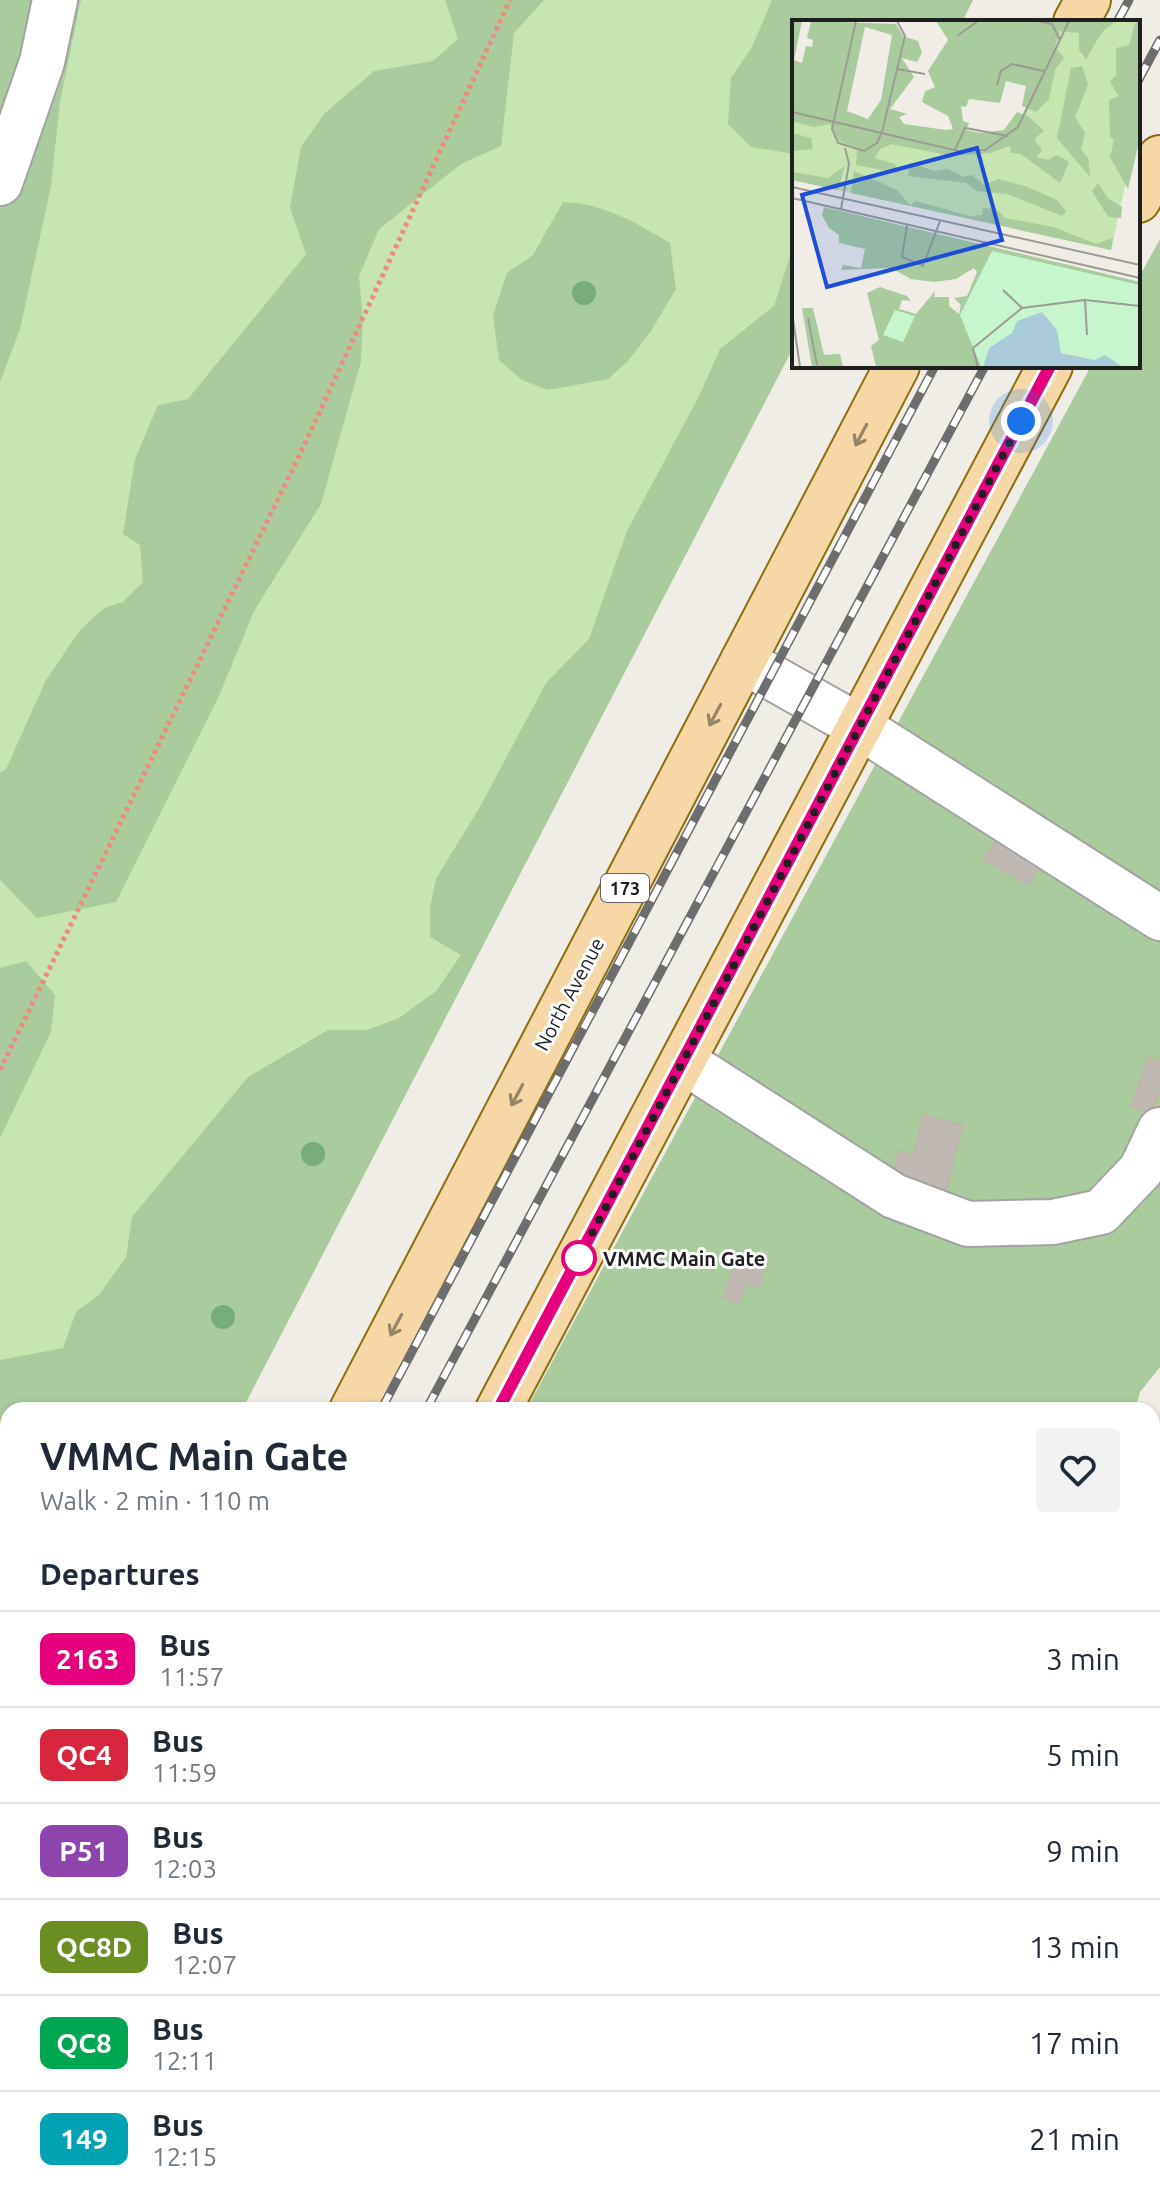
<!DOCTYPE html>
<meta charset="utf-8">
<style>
:root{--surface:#fff;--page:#f2f2f3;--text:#1f2937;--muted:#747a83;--line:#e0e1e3}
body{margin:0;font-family:Ubuntu,sans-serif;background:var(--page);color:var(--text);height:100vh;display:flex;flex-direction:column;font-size:30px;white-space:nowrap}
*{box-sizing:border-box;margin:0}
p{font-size:26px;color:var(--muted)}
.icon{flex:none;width:44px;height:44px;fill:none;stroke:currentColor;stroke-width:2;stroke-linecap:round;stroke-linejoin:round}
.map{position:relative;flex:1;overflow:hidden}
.panel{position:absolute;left:0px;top:1402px;width:1160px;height:800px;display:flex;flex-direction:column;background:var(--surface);border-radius:24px 24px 0 0;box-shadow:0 2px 6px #0004}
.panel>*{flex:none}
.badge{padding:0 16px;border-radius:12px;font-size:28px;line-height:52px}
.you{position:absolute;width:40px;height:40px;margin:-20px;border:6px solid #fff;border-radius:50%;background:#1a73e8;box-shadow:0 0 0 12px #1a73e833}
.map>.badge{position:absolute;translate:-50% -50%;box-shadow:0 0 0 4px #fff}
h2{padding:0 40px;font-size:30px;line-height:72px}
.round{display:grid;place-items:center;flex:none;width:84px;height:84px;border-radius:8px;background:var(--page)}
.summary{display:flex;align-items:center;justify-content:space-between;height:136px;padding:0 40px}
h1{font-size:38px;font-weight:700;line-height:60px}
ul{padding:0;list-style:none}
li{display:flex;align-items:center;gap:24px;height:96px;padding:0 40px;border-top:2px solid var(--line)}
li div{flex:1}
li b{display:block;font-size:30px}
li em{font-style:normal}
li .badge{min-width:88px;font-weight:700;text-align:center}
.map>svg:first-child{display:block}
</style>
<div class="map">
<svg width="1160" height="2202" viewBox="0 0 1160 2202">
<rect width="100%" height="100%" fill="#efede6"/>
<!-- residential -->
<g fill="#dddcdc">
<polygon points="1160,1815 1160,2155 1152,2169 1152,1816"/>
<polygon points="213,2194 1138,2194 1134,2202 218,2202"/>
</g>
<!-- grass -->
<polygon fill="#c7e5b0" points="5,0 973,0 962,22 794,22 794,346 242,1410 8,1410 8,1861 0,1876 0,21"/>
<!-- forest -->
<g fill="#a9cb9e">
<polygon points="0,0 81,0 60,102 51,186 20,329 0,382"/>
<polygon points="445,0 544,0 514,33 501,146 461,164 379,229 359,276 363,320 361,361 321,504 254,611 219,696 116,902 37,918 0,880 0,773 6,769 46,680 80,630 104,608 123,602 143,582 140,545 123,534 135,459 158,405 188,399 306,254 290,208 301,147 325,113 374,71 433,61 458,39"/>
<polygon points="772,0 973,0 962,22 794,22 794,154 751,147 728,124 731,78 752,47"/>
<path d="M563 202C604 203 636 223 670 243L676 289 651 331 627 362 608 379 548 390 522 380 499 360 493 316 507 273 533 255Z"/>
<polygon points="1160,239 1160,1367 1140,1392 1135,1410 526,1410 1091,366 1138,366 1138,279"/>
<polygon points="794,244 794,346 242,1410 8,1410 8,1601 0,1597 0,1360 63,1348 76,1312 99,1295 126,1257 132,1217 248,1077 328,1030 367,1030 399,1018 436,991 461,955 430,937 430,908 436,879 481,805 546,683 589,639 627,531 699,396 720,349 774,306"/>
<polygon points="26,961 55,995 51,1032 0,1138 0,968"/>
<polygon points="0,1718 8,1722 8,1861 0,1876"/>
</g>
<!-- building -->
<g fill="#c0b9b3" stroke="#c0b5aa" stroke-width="2">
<polygon points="1001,832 1044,857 1029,885 984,860"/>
<polygon points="1149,1058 1160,1062 1160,1090 1151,1113 1131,1106"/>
<polygon points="923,1115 962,1125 946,1192 893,1180 899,1152 914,1155"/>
<polygon points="737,1260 764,1270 759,1287 747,1282 739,1303 723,1298"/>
<polygon points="8,1492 8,1545 0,1541 0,1508"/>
<polygon points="1152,1849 1160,1852 1160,1890 1152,1887"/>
<polygon points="1159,1896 1160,1896 1160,1931 1152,1928"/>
<polygon points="1156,1942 1160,1944 1160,2007 1152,2004 1152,1956"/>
<polygon points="1152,2023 1160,2026 1160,2088 1152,2086"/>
<polygon points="246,2194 271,2194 286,2199 285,2202 243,2202"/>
<polygon points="346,2194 389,2194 387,2202 344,2202"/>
<polygon points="395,2194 429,2194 426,2202 392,2202"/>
<polygon points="499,2194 548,2194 546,2202 497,2202"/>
<polygon points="659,2194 765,2194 763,2202 656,2202"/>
<polygon points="770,2194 805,2194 803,2202 768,2202"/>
<polygon points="808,2194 854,2194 858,2195 857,2202 806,2202"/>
<polygon points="884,2194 916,2194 914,2202 882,2202"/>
<polygon points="958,2194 1024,2194 1021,2202 961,2202 956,2200"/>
<polygon points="1028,2194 1055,2194 1053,2202 1026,2202"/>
<polygon points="1061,2194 1100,2194 1097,2202 1058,2202"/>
<polygon points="1104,2194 1126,2194 1123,2202 1102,2202"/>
</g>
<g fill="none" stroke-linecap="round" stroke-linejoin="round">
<defs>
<g id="minor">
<polyline points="0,183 42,62 55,0"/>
<polyline points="743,661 860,727 1160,918"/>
<polyline points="683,1061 894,1196 968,1224 1053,1222 1101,1212 1141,1170 1160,1130"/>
<polyline points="0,1656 8,1660"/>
</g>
<g id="major">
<polyline points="1076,22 1088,0"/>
<polyline points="1138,200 1160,158"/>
<polyline points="352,1410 897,366"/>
<polyline points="498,1410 1050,366"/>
<polyline points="0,2079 8,2064"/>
<polyline points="71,2202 75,2194"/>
</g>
</defs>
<!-- minor casing -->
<use href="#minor" stroke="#a3a3a3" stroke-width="48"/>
<!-- major casing -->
<use href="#major" stroke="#8f6c0b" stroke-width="48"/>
<!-- path -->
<polyline stroke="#ef8b77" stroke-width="5" stroke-dasharray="4 4" stroke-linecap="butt" points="0,1070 301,452 510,0"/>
<!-- minor -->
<use href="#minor" stroke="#fff" stroke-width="44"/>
<!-- major -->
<use href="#major" stroke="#f5d8a6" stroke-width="44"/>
<defs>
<g id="rail">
<polyline points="1117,22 1129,0"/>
<polyline points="1138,81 1160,40"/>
<polyline points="381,1410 935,366"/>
<polyline points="426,1410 985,366"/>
<polyline points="0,2127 8,2112"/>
<polyline points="1,2202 8,2189"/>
</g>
</defs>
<!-- rail casing -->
<use href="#rail" stroke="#6d6d6d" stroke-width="9"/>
<!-- rail -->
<use href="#rail" stroke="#fff" stroke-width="6" stroke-dasharray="18" stroke-linecap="butt"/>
</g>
<!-- trees -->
<g fill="#77ac7b">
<circle cx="584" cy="293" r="12"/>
<circle cx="313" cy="1154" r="12"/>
<circle cx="223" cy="1317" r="12"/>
</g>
<!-- one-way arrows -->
<defs><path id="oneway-shaft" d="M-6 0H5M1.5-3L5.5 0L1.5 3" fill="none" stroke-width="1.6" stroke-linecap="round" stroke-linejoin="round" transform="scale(2)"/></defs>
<g stroke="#958569">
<use href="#oneway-shaft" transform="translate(861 435) rotate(118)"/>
<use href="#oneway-shaft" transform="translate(715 715) rotate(118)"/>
<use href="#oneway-shaft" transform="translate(517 1095) rotate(118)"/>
<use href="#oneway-shaft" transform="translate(396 1325) rotate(118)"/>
</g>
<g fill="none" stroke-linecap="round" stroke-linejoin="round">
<defs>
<polyline id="line" points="498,1410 1050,366"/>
</defs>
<!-- line casing -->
<use href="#line" stroke="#fff" stroke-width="18"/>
<!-- line -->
<use href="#line" stroke="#e6007e" stroke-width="12"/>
<!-- walk -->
<polyline stroke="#1f1f1f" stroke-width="8" stroke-dasharray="0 14.4" points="579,1258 1021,421"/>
</g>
<!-- markers -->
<circle fill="#fff" stroke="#e6007e" stroke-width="4" cx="579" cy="1258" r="16"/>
<g text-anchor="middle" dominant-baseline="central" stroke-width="6" stroke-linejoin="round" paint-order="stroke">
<!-- shield labels -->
<rect fill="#fff" stroke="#626262" stroke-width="2" x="601" y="874" width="48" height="28" rx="6"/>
<g font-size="18" font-weight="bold" fill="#1f1f1f">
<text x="625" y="888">173</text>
</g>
<!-- street labels -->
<g font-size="20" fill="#1f1f1f" stroke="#fff">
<text transform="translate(569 994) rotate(-62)">North Avenue</text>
</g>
<!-- stop labels -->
<g font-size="20" font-weight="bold" fill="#1f1f1f" stroke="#fff" text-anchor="start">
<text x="603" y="1258">VMMC Main Gate</text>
</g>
</g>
<!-- overview -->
<g transform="translate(792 20)">
<rect width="348" height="348" fill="#efede6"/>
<path d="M226 1H348V98L319 230 0 160V89L182 128 225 105 265 21Z" fill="#c7e5b0"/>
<path d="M0 1H10L2 40 10 43 14 26 20 27 21 20 15 18 19 1 104 4 111 16 126 21 130 33 125 42 110 38 122 57 98 89 115 94 107 97 112 104 154 110 161 109 156 96 130 82 133 71 143 67 136 51 156 20 144 1H324L310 12 294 39 287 30V13L268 11 263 27 272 38 263 50 257 79 244 92 230 86 234 66 214 61 208 83 177 79 174 87 169 86 171 101 177 103 174 110 188 113 212 110 225 92 236 96 252 111 242 119 250 130 244 137 256 140 265 135 277 142 268 163 229 134 219 133 218 126 198 133 159 136 100 124 88 129 83 138 103 144 107 153 64 145 65 129 47 121 38 104 21 107 0 101ZM73 7 100 15 89 80 76 99 55 91ZM348 1V118L336 169 318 137 322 120 318 117 317 80 327 76 318 62 324 55V28L337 25 343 3ZM290 46 296 65 283 97 293 113 289 129 296 138 298 157 265 118 279 48ZM0 113 19 118 21 129 2 131ZM118 143 142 151 156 149 171 157 180 155 192 165 206 159 236 167 265 180 274 191 270 196 215 174 184 171 175 163 116 156ZM53 146 46 170 0 160V152L36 158ZM62 151 105 170 118 185 124 181 177 196 190 195 191 188 204 189 213 198 262 207 304 224 321 218 319 230 59 173ZM306 163 316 178 330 187 329 198 317 197 311 189 300 171ZM32 187 348 262V347H84L79 326 87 320 75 273 88 267 115 276 119 281 110 280 107 289 124 294 143 271 142 277H157V286L167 294 169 285 162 278 175 276 185 252 182 248 164 259 142 262 119 259 99 248 49 250 51 245 69 248 73 229 47 223V215L37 208 30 195ZM10 288H21L32 335 48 334 51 347H20Z" fill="#a9cb9e" fill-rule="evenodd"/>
<path d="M200 231 348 265V347H189L168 295ZM103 290 123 296 111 322 91 315Z" fill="#c7f6ce"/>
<path d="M250 292 265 310 269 333 302 340 313 335 331 347H191L197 328 220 313 225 301Z" fill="#aaccd9"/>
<path fill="none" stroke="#9c9b96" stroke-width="2" d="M64 1 40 109 46 123 72 131 85 123 90 112 113 16 105 1M245 1 260 4 268 20M165 16 186 1M105 49 133 54M205 65 209 51 220 44 252 51M0 92 166 131 193 130 226 107 277 1M163 130 173 108 216 116M0 167 348 245M0 178 348 258M49 189 57 144 53 128M115 205 110 237 131 246 148 201M211 270 230 288M293 280 348 286M0 292 8 347M16 298 25 345M186 347 181 328 230 288 293 280 295 315"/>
<path fill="#1d4ed8" fill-opacity="0.15" stroke="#1d4ed8" stroke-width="4" d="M185 128 210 220 35 267 10 175Z"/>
<rect width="348" height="348" fill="none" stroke="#1f1f1f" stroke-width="4"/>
</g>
</svg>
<div class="you" style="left:1021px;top:421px"></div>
<section class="panel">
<div class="summary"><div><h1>VMMC Main Gate</h1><p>Walk · 2 min · 110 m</p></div><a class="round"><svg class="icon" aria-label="heart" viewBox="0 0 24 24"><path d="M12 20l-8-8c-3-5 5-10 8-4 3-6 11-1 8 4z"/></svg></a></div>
<h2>Departures</h2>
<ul>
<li><span class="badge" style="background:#e6007e;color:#fff">2163</span><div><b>Bus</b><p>11:57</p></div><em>3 min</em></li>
<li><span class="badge" style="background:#d7263d;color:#fff">QC4</span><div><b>Bus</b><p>11:59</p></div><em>5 min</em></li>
<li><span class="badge" style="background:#8e44ad;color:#fff">P51</span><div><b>Bus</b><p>12:03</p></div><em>9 min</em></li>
<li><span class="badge" style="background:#6b8e23;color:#fff">QC8D</span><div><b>Bus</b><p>12:07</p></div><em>13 min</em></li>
<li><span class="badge" style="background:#00a651;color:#fff">QC8</span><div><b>Bus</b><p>12:11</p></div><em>17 min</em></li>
<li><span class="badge" style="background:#00a3b4;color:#fff">149</span><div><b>Bus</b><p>12:15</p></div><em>21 min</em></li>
</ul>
</section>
</div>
